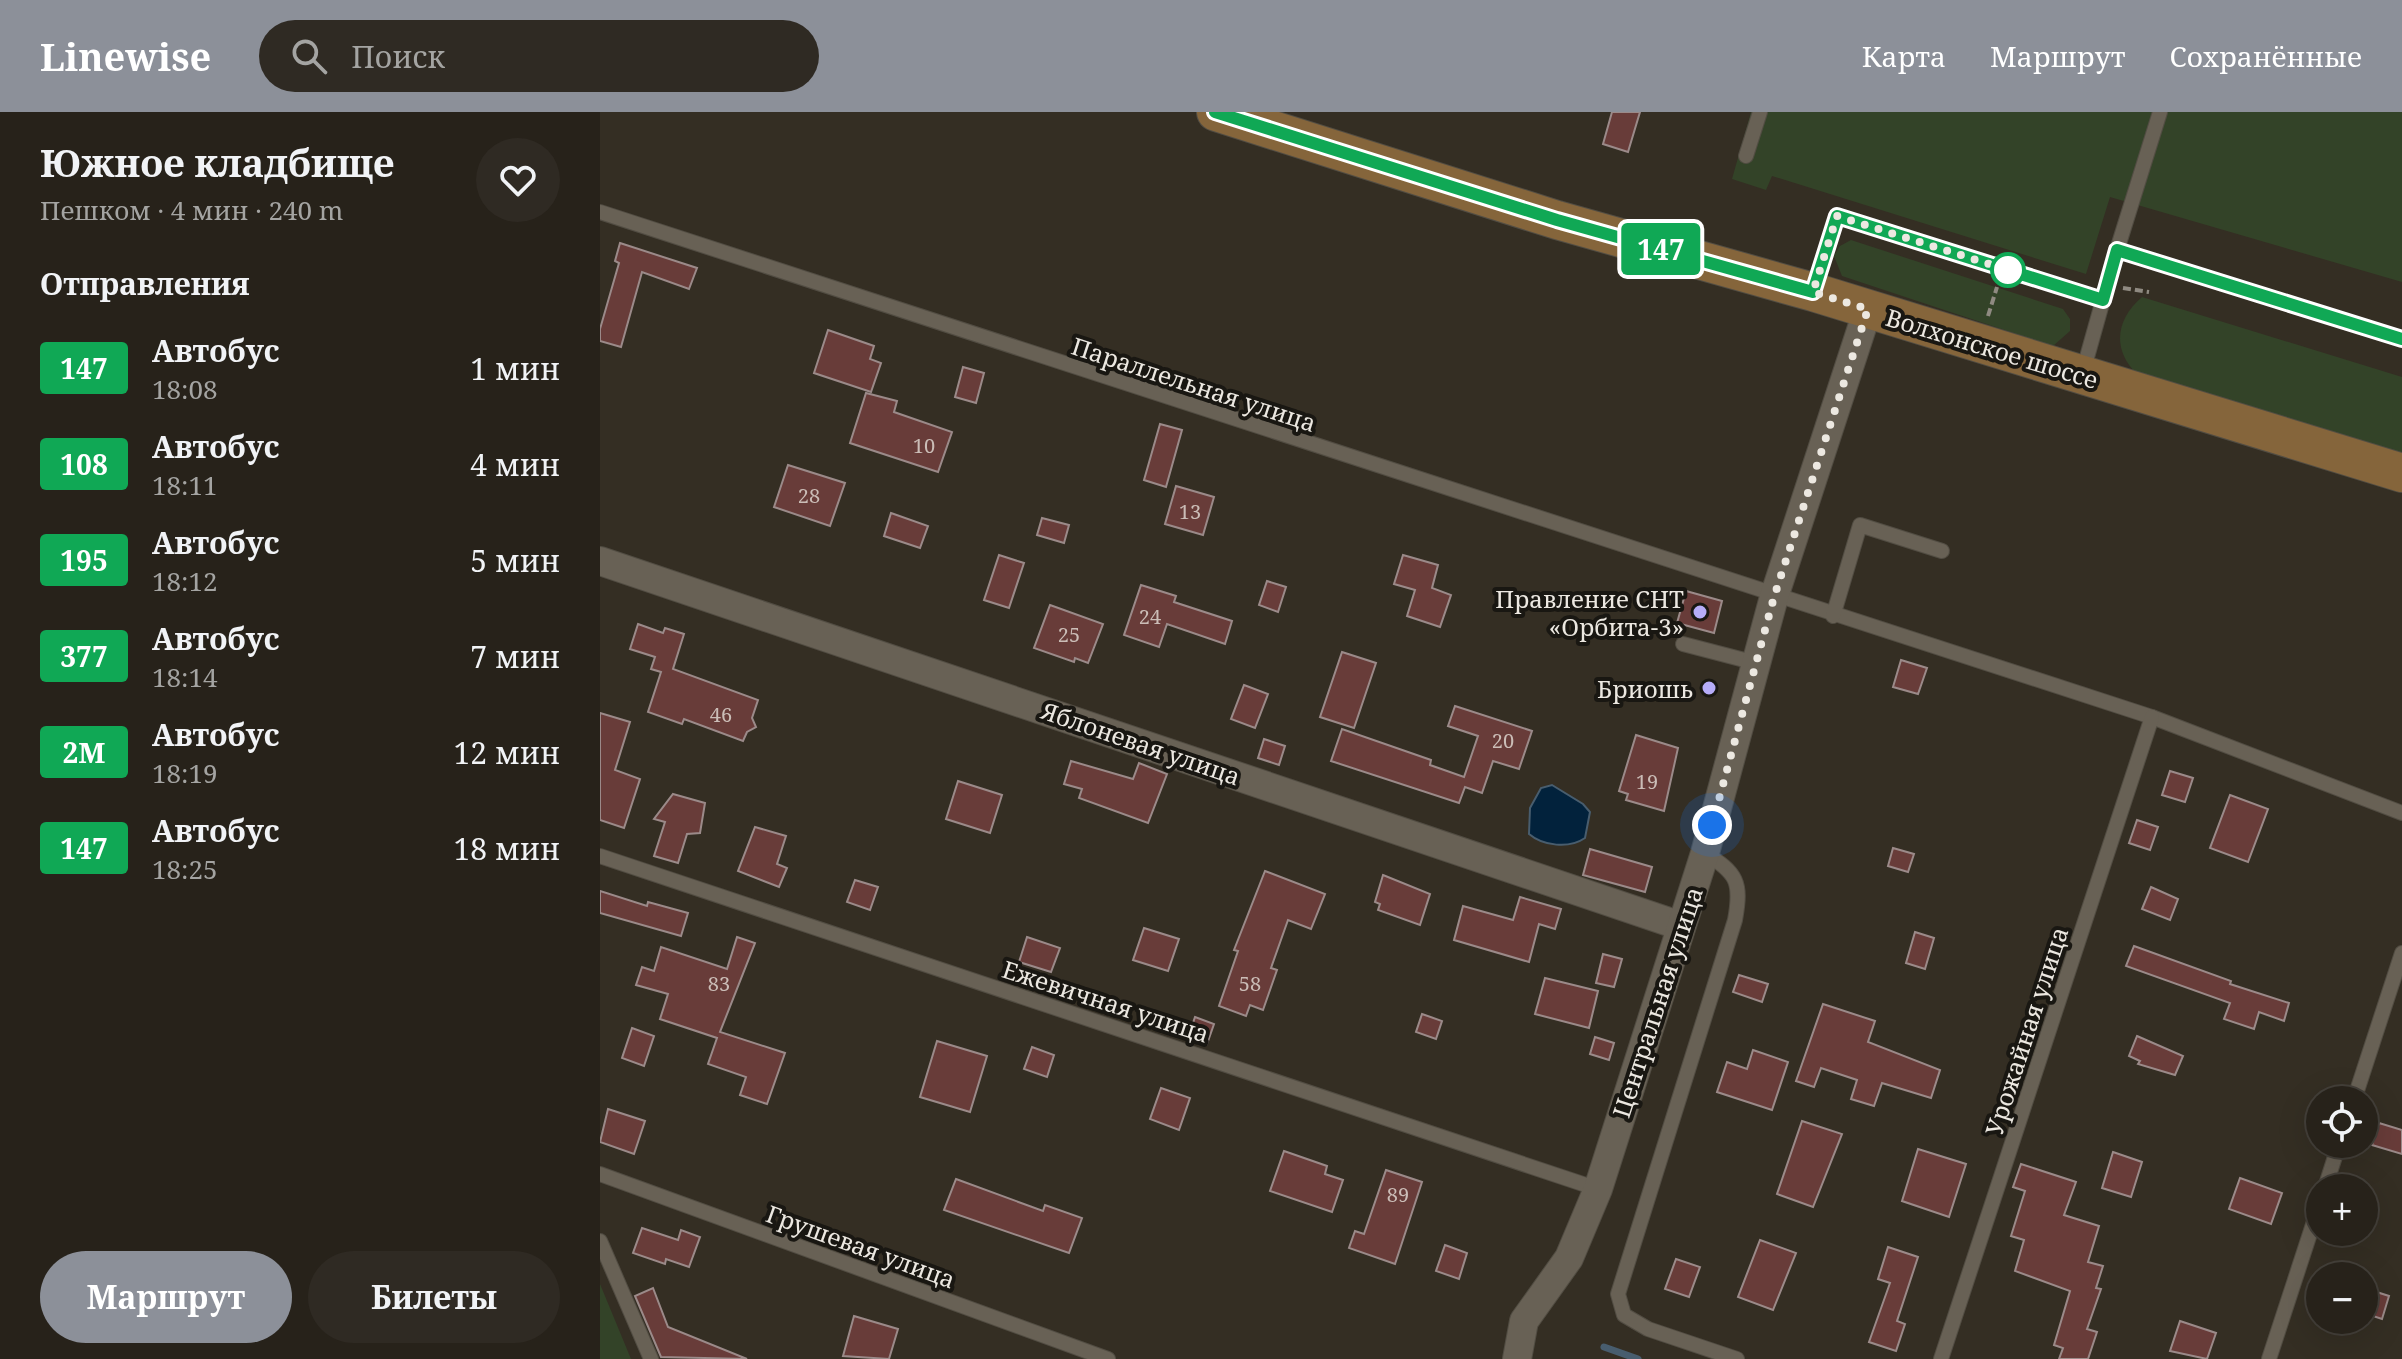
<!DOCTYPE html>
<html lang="ru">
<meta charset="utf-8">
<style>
:root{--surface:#27221a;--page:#2f2a23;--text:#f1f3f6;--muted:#a4a4a2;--line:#433f39;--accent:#8c9099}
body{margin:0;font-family:"Noto Serif",serif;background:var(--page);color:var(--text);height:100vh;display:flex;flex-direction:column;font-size:30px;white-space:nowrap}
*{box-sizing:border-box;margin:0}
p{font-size:26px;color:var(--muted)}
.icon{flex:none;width:44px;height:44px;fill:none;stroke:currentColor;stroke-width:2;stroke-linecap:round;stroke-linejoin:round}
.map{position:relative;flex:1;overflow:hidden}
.sheet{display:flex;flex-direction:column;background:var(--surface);width:600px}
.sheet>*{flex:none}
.badge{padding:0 16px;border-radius:6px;font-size:28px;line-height:52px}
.tools{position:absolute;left:1706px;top:974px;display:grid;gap:16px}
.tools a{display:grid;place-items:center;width:72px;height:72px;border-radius:50%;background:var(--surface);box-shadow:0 8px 32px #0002,0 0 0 2px var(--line);font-size:40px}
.you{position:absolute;width:40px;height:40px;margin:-20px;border:6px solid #fff;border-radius:50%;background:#1a73e8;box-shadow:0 0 0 12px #1a73e833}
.map>.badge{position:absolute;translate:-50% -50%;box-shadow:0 0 0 4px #fff}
h2{padding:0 40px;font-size:30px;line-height:72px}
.round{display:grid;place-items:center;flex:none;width:84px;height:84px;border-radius:42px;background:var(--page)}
.headline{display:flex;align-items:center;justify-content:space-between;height:136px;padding:0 40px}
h1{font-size:38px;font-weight:700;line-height:60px}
.cta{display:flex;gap:16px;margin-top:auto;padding:16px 40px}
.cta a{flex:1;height:92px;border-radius:48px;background:var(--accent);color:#fff;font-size:32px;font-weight:700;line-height:92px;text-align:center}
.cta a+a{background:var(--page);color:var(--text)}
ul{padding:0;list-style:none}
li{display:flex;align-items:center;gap:24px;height:96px;padding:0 40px}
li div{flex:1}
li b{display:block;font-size:30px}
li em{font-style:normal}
li .badge{min-width:88px;font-weight:700;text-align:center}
header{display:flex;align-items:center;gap:48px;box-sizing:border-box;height:112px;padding:0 40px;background:var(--accent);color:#fff}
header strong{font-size:38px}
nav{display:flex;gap:44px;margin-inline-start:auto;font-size:28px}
.search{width:560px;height:72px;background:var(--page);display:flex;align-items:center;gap:20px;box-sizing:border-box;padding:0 28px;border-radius:44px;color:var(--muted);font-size:30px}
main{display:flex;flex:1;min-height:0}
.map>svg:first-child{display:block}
</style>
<header>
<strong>Linewise</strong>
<div class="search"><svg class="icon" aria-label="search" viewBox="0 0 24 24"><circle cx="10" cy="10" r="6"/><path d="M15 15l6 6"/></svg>Поиск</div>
<nav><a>Карта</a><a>Маршрут</a><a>Сохранённые</a></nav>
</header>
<main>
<section class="sheet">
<div class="headline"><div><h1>Южное кладбище</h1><p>Пешком · 4 мин · 240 m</p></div><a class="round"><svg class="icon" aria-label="heart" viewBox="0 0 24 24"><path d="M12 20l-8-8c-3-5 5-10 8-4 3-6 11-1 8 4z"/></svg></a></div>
<h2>Отправления</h2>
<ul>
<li><span class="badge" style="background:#10a855;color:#fff">147</span><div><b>Автобус</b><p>18:08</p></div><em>1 мин</em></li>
<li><span class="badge" style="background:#10a855;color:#fff">108</span><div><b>Автобус</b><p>18:11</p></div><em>4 мин</em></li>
<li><span class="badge" style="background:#10a855;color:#fff">195</span><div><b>Автобус</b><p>18:12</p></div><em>5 мин</em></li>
<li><span class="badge" style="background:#10a855;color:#fff">377</span><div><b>Автобус</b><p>18:14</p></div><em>7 мин</em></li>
<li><span class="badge" style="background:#10a855;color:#fff">2М</span><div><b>Автобус</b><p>18:19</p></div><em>12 мин</em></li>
<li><span class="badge" style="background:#10a855;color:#fff">147</span><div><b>Автобус</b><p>18:25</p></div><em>18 мин</em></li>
</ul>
<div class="cta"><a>Маршрут</a><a>Билеты</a></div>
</section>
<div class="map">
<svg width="1802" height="1247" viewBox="0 0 1802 1247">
<rect width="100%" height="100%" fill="#342e23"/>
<!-- green -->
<g fill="#334328">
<polygon points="1151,0 1802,0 1802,170 1510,85 1486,162 1172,64 1166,78 1132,67"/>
<polygon points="1251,128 1463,197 1470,207 1470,219 1453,234 1242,164 1234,144 1240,134"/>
<path d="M1542 185 1802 265V344L1536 261C1512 237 1516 207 1542 185Z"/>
<polygon points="0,1172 31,1247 0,1247"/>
</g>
<!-- water -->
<path fill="#02223c" stroke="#485d6e" stroke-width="2" d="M952 673 983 692 990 700 985 726C969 737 943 734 929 722L930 696 941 676Z"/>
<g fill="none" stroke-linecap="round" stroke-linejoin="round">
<!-- stream -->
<polyline stroke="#485d6e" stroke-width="7" points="1004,1235 1038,1247"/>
</g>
<!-- building -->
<g fill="#683c39" stroke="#9b8a89" stroke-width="2">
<polygon points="1012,0 1040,0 1028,40 1003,32"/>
<polygon points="20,131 97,156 89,177 42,160 21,235 0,229 0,217 19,151 15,149"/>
<polygon points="228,218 274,234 270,247 281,251 271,280 214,261"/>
<polygon points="363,255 384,261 376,291 355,285"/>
<polygon points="266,281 297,289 294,300 352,320 338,360 250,331"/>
<polygon points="560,312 582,318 566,375 544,368"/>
<polygon points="188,353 245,371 230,414 174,395"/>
<polygon points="576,374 614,385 603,423 565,412"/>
<polygon points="291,401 328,414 320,436 284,424"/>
<polygon points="442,406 469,413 464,431 437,423"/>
<polygon points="399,443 424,451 409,496 384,488"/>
<polygon points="803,443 838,453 832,476 851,483 840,515 807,504 815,478 794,472"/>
<polygon points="667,469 686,475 678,500 659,493"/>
<polygon points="541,473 576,484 574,490 632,509 625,532 567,512 559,535 524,523"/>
<polygon points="1086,479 1122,489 1114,521 1077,511"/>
<polygon points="450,493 503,512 488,551 475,546 474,550 434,536"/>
<polygon points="38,512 63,521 65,516 84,522 73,557 158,588 152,606 156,615 147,620 143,629 84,607 82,612 48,600 61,560 51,557 55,545 30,537"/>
<polygon points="742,540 776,551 754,616 720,605"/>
<polygon points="1301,548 1327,556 1318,582 1293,575"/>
<polygon points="644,573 668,582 655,616 631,607"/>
<polygon points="855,594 932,619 919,657 893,649 882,681 865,675 859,691 731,649 742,617 831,648 830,653 864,665 878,624 848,614"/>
<polygon points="0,601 30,610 15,658 40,667 24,716 0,708"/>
<polygon points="1036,623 1078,636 1064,699 1026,688 1028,682 1019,679"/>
<polygon points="664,627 685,634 679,653 658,646"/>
<polygon points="471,649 533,667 539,651 567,662 548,711 479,686 482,677 464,672"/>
<polygon points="1570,659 1593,666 1585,690 1562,683"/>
<polygon points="358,669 402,683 390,721 346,707"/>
<polygon points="73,682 105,691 100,721 87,722 78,751 54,744 65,710 54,707"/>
<polygon points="1630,683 1668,697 1648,750 1610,736"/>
<polygon points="1537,708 1558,715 1550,738 1529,731"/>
<polygon points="155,715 186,724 177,752 187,756 179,775 138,759"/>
<polygon points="1293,736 1314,742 1308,760 1288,754"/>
<polygon points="990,737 1052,755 1045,780 983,763"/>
<polygon points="665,759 725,782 711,817 688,808 671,856 677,858 663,898 650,893 646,904 619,894 638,839 634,838"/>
<polygon points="783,763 830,782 820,813 778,798 780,792 775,790"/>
<polygon points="255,768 278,775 270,798 247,790"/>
<polygon points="1551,775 1578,787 1570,808 1542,797"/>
<polygon points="0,779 47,794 48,790 88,801 81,824 0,801"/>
<polygon points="920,785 961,797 955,817 939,812 929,850 854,828 863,794 913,808"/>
<polygon points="544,816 579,827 568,859 533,848"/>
<polygon points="1315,820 1334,826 1325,857 1306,851"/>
<polygon points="137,825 155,831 120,920 185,941 167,992 140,983 146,965 108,952 117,926 60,907 68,882 36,873 42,855 54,859 61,835 127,857"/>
<polygon points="427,825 460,836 451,860 419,850"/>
<polygon points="1534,834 1631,869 1630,872 1689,891 1684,909 1659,900 1654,917 1624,907 1630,891 1526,854"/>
<polygon points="1003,842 1022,847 1014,875 996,871"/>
<polygon points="1139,863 1168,872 1162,890 1133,880"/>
<polygon points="945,866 998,879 989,916 935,902"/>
<polygon points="1223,892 1275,909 1268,930 1340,958 1331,986 1282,971 1274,994 1251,987 1257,968 1221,956 1214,975 1196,969"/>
<polygon points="822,902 842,909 836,927 816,920"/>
<polygon points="595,905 614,912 607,932 588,926"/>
<polygon points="32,916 54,924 44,954 22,946"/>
<polygon points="1537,924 1583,944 1575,963 1538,952 1540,949 1529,944"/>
<polygon points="995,925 1014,931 1009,948 990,942"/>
<polygon points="337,929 387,944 370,1000 320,985"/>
<polygon points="432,935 454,943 447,965 424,957"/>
<polygon points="1153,938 1188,950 1172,998 1117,980 1127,950 1147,957"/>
<polygon points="561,976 590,986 579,1018 550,1007"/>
<polygon points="8,997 45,1009 34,1042 0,1030"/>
<polygon points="1202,1009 1242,1022 1213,1095 1177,1082"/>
<polygon points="1779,1011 1802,1018 1802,1042 1772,1033"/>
<polygon points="1318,1037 1366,1052 1349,1105 1302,1089"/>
<polygon points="684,1039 727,1054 725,1062 743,1068 732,1100 670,1079"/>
<polygon points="1513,1040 1542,1050 1531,1085 1502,1076"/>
<polygon points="1421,1052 1476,1070 1464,1103 1499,1114 1488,1150 1503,1154 1496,1176 1501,1177 1487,1217 1497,1220 1488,1247 1459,1247 1463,1236 1454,1233 1470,1179 1415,1159 1424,1128 1411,1124 1425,1079 1413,1075"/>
<polygon points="786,1058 822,1070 795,1152 749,1136 755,1119 764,1122"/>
<polygon points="1640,1066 1682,1081 1671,1112 1629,1097"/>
<polygon points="356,1067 443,1099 445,1093 482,1106 469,1141 344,1098"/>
<polygon points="42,1116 78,1128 81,1118 100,1125 89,1155 66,1147 65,1152 33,1141"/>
<polygon points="1160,1128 1196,1141 1173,1198 1138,1185"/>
<polygon points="845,1133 867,1141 859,1167 836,1159"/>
<polygon points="1288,1135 1318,1145 1297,1209 1305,1212 1296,1239 1269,1230 1290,1171 1278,1167"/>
<polygon points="1076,1147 1100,1155 1089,1185 1065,1177"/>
<polygon points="53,1176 68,1215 147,1247 61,1245 35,1184"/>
<polygon points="1764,1176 1789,1184 1782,1207 1764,1201"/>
<polygon points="254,1204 298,1217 289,1247 243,1244"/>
<polygon points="1580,1209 1616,1221 1607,1247 1570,1239"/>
</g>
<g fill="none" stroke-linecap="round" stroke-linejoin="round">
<defs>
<g id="lane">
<polyline points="1146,44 1160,0"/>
<polyline points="0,100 1552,605 1802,701"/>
<polyline points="1517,138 1560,0"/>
<polyline points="1213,178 1237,104 1503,188"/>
<polyline points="1482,263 1517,138 1802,227"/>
<polyline points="1233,504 1260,413 1342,439"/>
<polyline points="1083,532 1156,551"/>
<path d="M1105 741C1137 761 1142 770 1135 808L1018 1182 1024 1203 1048 1217 1137 1247"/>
<polyline points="0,744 998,1077"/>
<polyline points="1754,988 1802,841"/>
<polyline points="0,1062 508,1247"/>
<polyline points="1725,1076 1739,1032"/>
<polyline points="0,1129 51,1247"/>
<polyline points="1341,1247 1552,605"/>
<polyline points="1669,1247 1720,1091"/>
</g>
<g id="street">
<polyline points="0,449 1081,814"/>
<polyline points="917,1247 924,1209 969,1146 998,1077 1105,741 1174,485 1268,197"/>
</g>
<polyline id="secondary" points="616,0 957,108 1213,180 1802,361"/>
</defs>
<!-- lane casing -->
<use href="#lane" stroke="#524d43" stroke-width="16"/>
<!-- street casing -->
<use href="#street" stroke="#524d43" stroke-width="30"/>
<!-- secondary casing -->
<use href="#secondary" stroke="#524d43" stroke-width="40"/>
<!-- path -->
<g stroke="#8f8a81" stroke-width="4" stroke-dasharray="8 4" stroke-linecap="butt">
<polyline points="1523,176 1549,180"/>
<polyline points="1388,204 1397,175"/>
</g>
<!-- lane -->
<use href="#lane" stroke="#686155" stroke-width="14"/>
<!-- street -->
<use href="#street" stroke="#686155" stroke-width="28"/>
<!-- secondary -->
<use href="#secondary" stroke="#85653b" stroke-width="38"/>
</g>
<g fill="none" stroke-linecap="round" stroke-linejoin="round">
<defs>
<polyline id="line" points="615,0 957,108 1213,180 1237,104 1503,188 1517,138 1802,227"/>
</defs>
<!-- line casing -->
<use href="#line" stroke="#fff" stroke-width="18"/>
<!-- line -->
<use href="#line" stroke="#10a855" stroke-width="12"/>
<!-- walk -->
<polyline stroke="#ece8e1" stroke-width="8" stroke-dasharray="0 14.4" points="1112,713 1174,485 1268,197 1213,180 1237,104 1408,158"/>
</g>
<!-- markers -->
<circle fill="#fff" stroke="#10a855" stroke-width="4" cx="1408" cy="158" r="16"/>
<g fill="#b6acf8" stroke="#191712" stroke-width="3">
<circle cx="1100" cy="500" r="8"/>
<circle cx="1109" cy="576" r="8"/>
</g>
<g text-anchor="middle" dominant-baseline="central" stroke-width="8" stroke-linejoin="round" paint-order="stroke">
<!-- number labels -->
<g font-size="20" fill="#cbbdb7">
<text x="324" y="333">10</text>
<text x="209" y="383">28</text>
<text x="590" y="399">13</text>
<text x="550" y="504">24</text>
<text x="469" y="522">25</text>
<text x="121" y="602">46</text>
<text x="903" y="628">20</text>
<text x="1047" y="669">19</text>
<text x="119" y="871">83</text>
<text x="650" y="871">58</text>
<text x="798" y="1082">89</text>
</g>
<!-- street labels -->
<g font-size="24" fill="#ece8e1" stroke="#191712">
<text transform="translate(1392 236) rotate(17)">Волхонское шоссе</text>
<text transform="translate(594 272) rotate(18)">Параллельная улица</text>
<text transform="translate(541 631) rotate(19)">Яблоневая улица</text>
<text transform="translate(506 889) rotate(18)">Ежевичная улица</text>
<text transform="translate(1057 890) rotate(-72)">Центральная улица</text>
<text transform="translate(1426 919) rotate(-72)">Урожайная улица</text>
<text transform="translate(261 1134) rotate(20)">Грушевая улица</text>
</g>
<!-- poi labels -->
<g font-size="24" fill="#ece8e1" stroke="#191712" text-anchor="end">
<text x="1084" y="486">Правление СНТ<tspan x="1084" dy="28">«Орбита-3»</tspan></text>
<text x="1093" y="576">Бриошь</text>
</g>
</g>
</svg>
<div class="tools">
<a><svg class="icon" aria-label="locate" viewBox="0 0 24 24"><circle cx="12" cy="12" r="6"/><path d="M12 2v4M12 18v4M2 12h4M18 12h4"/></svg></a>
<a>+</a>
<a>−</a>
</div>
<div class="you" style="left:1112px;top:713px"></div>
<b class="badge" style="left:1061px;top:137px;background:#10a855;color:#fff">147</b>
</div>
</main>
